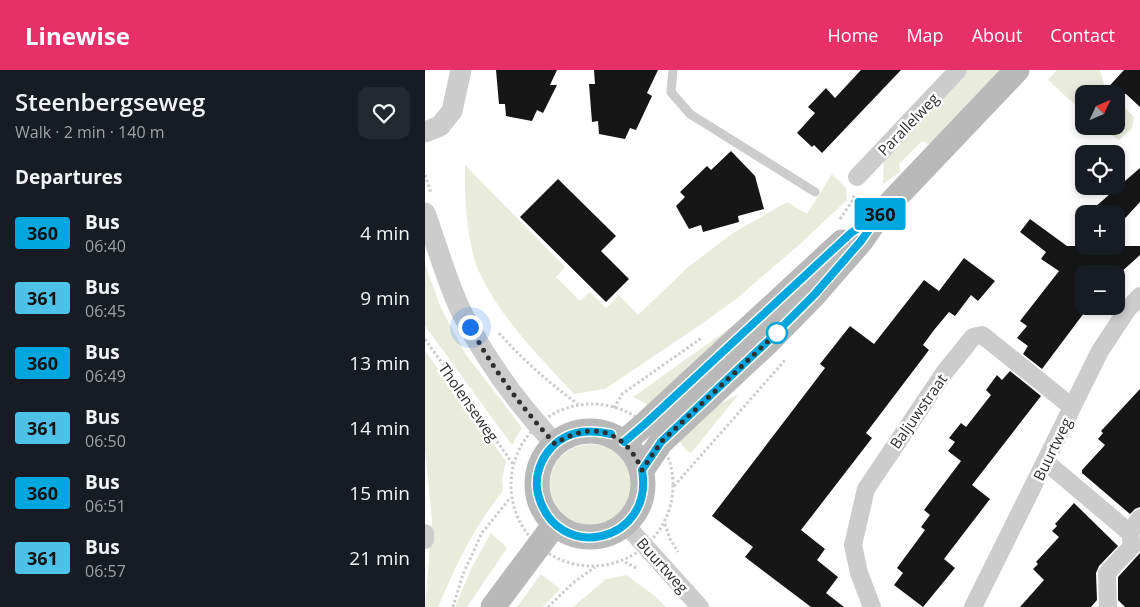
<!DOCTYPE html>
<meta charset="utf-8">
<style>
:root{--surface:#171b24;--page:#242831;--text:#f1f3f6;--muted:#9ea1a6;--accent:#e83068}
body{margin:0;font-family:"Open Sans",sans-serif;background:var(--page);color:var(--text);height:100vh;display:flex;flex-direction:column;font-size:19px;white-space:nowrap}
*{box-sizing:border-box;margin:0}
p{font-size:16px;color:var(--muted)}
.icon{flex:none;width:28px;height:28px;fill:none;stroke:currentColor;stroke-width:2;stroke-linecap:round;stroke-linejoin:round}
.map{position:relative;flex:1;overflow:hidden}
.details{display:flex;flex-direction:column;background:var(--surface);width:425px}
.details>*{flex:none}
.badge{padding:0 10px;border-radius:4px;font-size:18px;line-height:32px}
.needle{width:32px;rotate:46deg}
.fabs{position:absolute;left:650px;top:15px;display:grid;gap:10px}
.fabs a{display:grid;place-items:center;width:50px;height:50px;border-radius:10px;background:var(--surface);box-shadow:0 2px 8px #0003;font-size:25px}
.you{position:absolute;width:25px;height:25px;margin:-12px;border:4px solid #fff;border-radius:50%;background:#1a73e8;box-shadow:0 0 0 8px #1a73e833}
.map>.badge{position:absolute;translate:-50% -50%;box-shadow:0 0 0 2px #fff}
h2{padding:0 15px;font-size:19px;line-height:45px}
.round{display:grid;place-items:center;flex:none;width:52px;height:52px;border-radius:10px;background:var(--page)}
.head{display:flex;align-items:center;justify-content:space-between;height:85px;padding:0 15px}
h1{font-size:24px;font-weight:600;line-height:38px}
ul{padding:0;list-style:none}
li{display:flex;align-items:center;gap:15px;height:65px;padding:0 15px}
li div{flex:1}
li b{display:block;font-size:19px}
li em{font-style:normal}
li .badge{min-width:55px;font-weight:700;text-align:center}
header{display:flex;align-items:center;gap:30px;box-sizing:border-box;height:70px;padding:0 25px;background:var(--accent);color:#fff}
header strong{font-size:24px}
nav{display:flex;gap:28px;margin-inline-start:auto;font-size:18px}
main{display:flex;flex:1;min-height:0}
.map>svg:first-child{display:block}
</style>
<header>
<strong>Linewise</strong>
<nav><a>Home</a><a>Map</a><a>About</a><a>Contact</a></nav>
</header>
<main>
<section class="details">
<div class="head"><div><h1>Steenbergseweg</h1><p>Walk · 2 min · 140 m</p></div><a class="round"><svg class="icon" aria-label="heart" viewBox="0 0 24 24"><path d="M12 20l-8-8c-3-5 5-10 8-4 3-6 11-1 8 4z"/></svg></a></div>
<h2>Departures</h2>
<ul>
<li><span class="badge" style="background:#00a6de;color:#111">360</span><div><b>Bus</b><p>06:40</p></div><em>4 min</em></li>
<li><span class="badge" style="background:#4ec1e8;color:#111">361</span><div><b>Bus</b><p>06:45</p></div><em>9 min</em></li>
<li><span class="badge" style="background:#00a6de;color:#111">360</span><div><b>Bus</b><p>06:49</p></div><em>13 min</em></li>
<li><span class="badge" style="background:#4ec1e8;color:#111">361</span><div><b>Bus</b><p>06:50</p></div><em>14 min</em></li>
<li><span class="badge" style="background:#00a6de;color:#111">360</span><div><b>Bus</b><p>06:51</p></div><em>15 min</em></li>
<li><span class="badge" style="background:#4ec1e8;color:#111">361</span><div><b>Bus</b><p>06:57</p></div><em>21 min</em></li>
</ul>
</section>
<div class="map">
<svg width="715" height="537" viewBox="0 0 715 537">
<rect width="100%" height="100%" fill="#fff"/>
<!-- green -->
<g fill="#e9ecdd">
<polygon points="538,0 576,0 505,75 497,71 474,94 475,102 458,114 459,82"/>
<polygon points="632,0 675,0 680,18 686,24 659,24 659,43 623,10"/>
<polygon points="691,29 709,47 707,58 694,70 673,56 691,56"/>
<path d="M40 95 140 197 131 207 155 231 165 222 181 238 194 225 213 245 262 198 308 163 362 132 382 144 407 104 421 118 422 130 374 175 310 230 275 255 180 319 149 324C115 287 77 250 55 204 42 178 39 125 40 95Z"/>
<polygon points="0,194 15,236 40,283 97,358 87,375 0,256"/>
<polygon points="323,245 224,335 208,327"/>
<path d="M0 281 81 391 77 409 78 421C49 456 31 496 13 537H0L7 450 0 380Z"/>
<polygon points="314,324 266,383 262,381 251,368 298,332"/>
<circle cx="166" cy="416" r="42"/>
<polygon points="66,463 82,478 42,537 30,537 47,497"/>
<polygon points="116,504 135,519 118,537 92,537"/>
<polygon points="201,505 230,526 241,537 148,537 181,509"/>
</g>
<!-- building -->
<g fill="#161616">
<polygon points="71,0 132,0 125,15 132,15 118,43 112,40 107,51 81,46 80,34 74,34"/>
<polygon points="169,0 233,0 222,23 227,26 211,60 205,58 200,69 174,64 173,51 167,52 164,14 170,14"/>
<polygon points="436,0 476,0 397,83 389,75 387,77 372,63 390,43 383,37 401,18 410,28"/>
<polygon points="699,0 715,0 715,37 701,24 677,24"/>
<polygon points="306,81 330,106 339,139 313,146 314,152 278,162 276,155 264,159 251,136 260,127 255,122 282,96 286,100"/>
<polygon points="715,98 715,132 692,157 691,144 662,144"/>
<polygon points="133,109 191,166 176,181 204,209 181,232 95,147"/>
<polygon points="605,149 642,176 715,176 715,185 694,204 659,204 659,243 617,299 598,284 603,276 592,268 602,256 595,251 634,201 616,189 621,182 595,162"/>
<polygon points="539,188 570,211 553,231 546,225 530,246 524,242 509,260 498,275 504,280 441,363 447,368 376,460 400,479 392,490 413,507 401,523 419,537 386,537 320,487 328,477 287,446 400,298 395,294 425,256 449,274 499,210 514,221"/>
<polygon points="585,301 616,326 547,415 565,429 519,489 530,498 498,537 469,515 478,503 472,498 500,460 496,457 505,445 499,440 536,391 523,381 530,372 524,368 536,353 541,357 566,325 561,320 572,305 577,310"/>
<polygon points="715,319 715,437 710,439 705,444 657,403 657,400 680,375 673,369 678,363 676,361"/>
<polygon points="649,433 693,476 674,496 671,503 672,530 666,537 595,537 619,510 608,499 613,494 611,492 634,467 627,461 632,456 630,454"/>
<polygon points="715,483 715,537 700,537 693,530 693,507"/>
</g>
<g fill="none" stroke-linecap="round" stroke-linejoin="round">
<!-- path -->
<g stroke="#ccc" stroke-width="3" stroke-dasharray="2.5 2.5" stroke-linecap="butt">
<polyline points="0,105 6,123"/>
<polyline points="415,149 428,130 429,125"/>
<path d="M74 263C98 290 124 313 153 334"/>
<polyline points="0,269 88,394"/>
<circle cx="167" cy="415" r="81"/>
<polyline points="189,338 197,324 278,267"/>
<polyline points="249,416 361,289"/>
<polyline points="240,454 245,469 253,482"/>
<polyline points="200,492 213,499"/>
<polyline points="28,537 38,504 57,463 85,428"/>
<polyline points="123,537 148,513 170,497"/>
</g>
<!-- service -->
<polyline stroke="#ccc" stroke-width="9" points="248,0 246,22 265,44 390,122"/>
<!-- minor -->
<g stroke="#ccc" stroke-width="18">
<polyline points="432,107 533,0"/>
<polyline points="621,392 705,463"/>
<polyline points="201,455 275,537"/>
<polyline points="0,463 0,470"/>
<polyline points="447,537 434,503 428,475 441,419 519,303 548,267 557,265 561,268 647,337"/>
<polyline points="548,537 675,281 702,240 715,226"/>
<polyline points="683,537 682,503 707,476 705,463 715,448"/>
</g>
<!-- tertiary -->
<g stroke="#ccc" stroke-width="21">
<polyline points="0,62 15,56 27,41 36,0"/>
<path d="M0 143C12 175 22 213 37 243 61 291 94 335 130 374"/>
</g>
<!-- secondary -->
<g stroke="#b9b9b9" stroke-width="25">
<circle cx="165" cy="414" r="53"/>
<polyline points="199,372 220,354 417,172"/>
<polyline points="217,400 236,372 343,272 389,225 436,171 455,144 592,0"/>
<polyline points="68,537 130,454"/>
</g>
</g>
<g fill="none" stroke-linecap="round" stroke-linejoin="round">
<defs>
<path id="line" d="M186 364C164 359 142 360 126 378 115 390 109 408 113 424 131 495 230 473 217 400L236 372 342 272 389 225 436 171 455 144 426 163 220 354 199 372"/>
</defs>
<!-- line casing -->
<use href="#line" stroke="#fff" stroke-width="11"/>
<!-- line -->
<use href="#line" stroke="#00a6de" stroke-width="8"/>
<!-- walk -->
<path stroke="#2f2f2f" stroke-width="5" stroke-dasharray="0 9" d="M45 257C68 299 97 338 130 374 166 350 200 360 217 400L236 372 354 261 352 263"/>
</g>
<!-- markers -->
<circle fill="#fff" stroke="#00a6de" stroke-width="2.5" cx="352" cy="263" r="10"/>
<g text-anchor="middle" dominant-baseline="central" stroke-width="5" stroke-linejoin="round" paint-order="stroke">
<!-- street labels -->
<g font-size="15" fill="#2f2f2f" stroke="#fff">
<text transform="translate(483 54) rotate(-46)">Parallelweg</text>
<text transform="translate(44 332) rotate(55)">Tholenseweg</text>
<text transform="translate(493 341) rotate(-55)">Baljuwstraat</text>
<text transform="translate(627 379) rotate(-64)">Buurtweg</text>
<text transform="translate(238 495) rotate(48)">Buurtweg</text>
</g>
</g>
</svg>
<div class="fabs">
<a><svg class="needle" viewBox="-14 -14 28 28"><path d="M0-13l5 13h-10z" fill="#e53935"/><path d="M0 13l5-13h-10z" fill="#9ea1a6"/></svg></a>
<a><svg class="icon" aria-label="locate" viewBox="0 0 24 24"><circle cx="12" cy="12" r="6"/><path d="M12 2v4M12 18v4M2 12h4M18 12h4"/></svg></a>
<a>+</a>
<a>−</a>
</div>
<div class="you" style="left:45px;top:257px"></div>
<b class="badge" style="left:455px;top:144px;background:#00a6de;color:#111">360</b>
</div>
</main>
